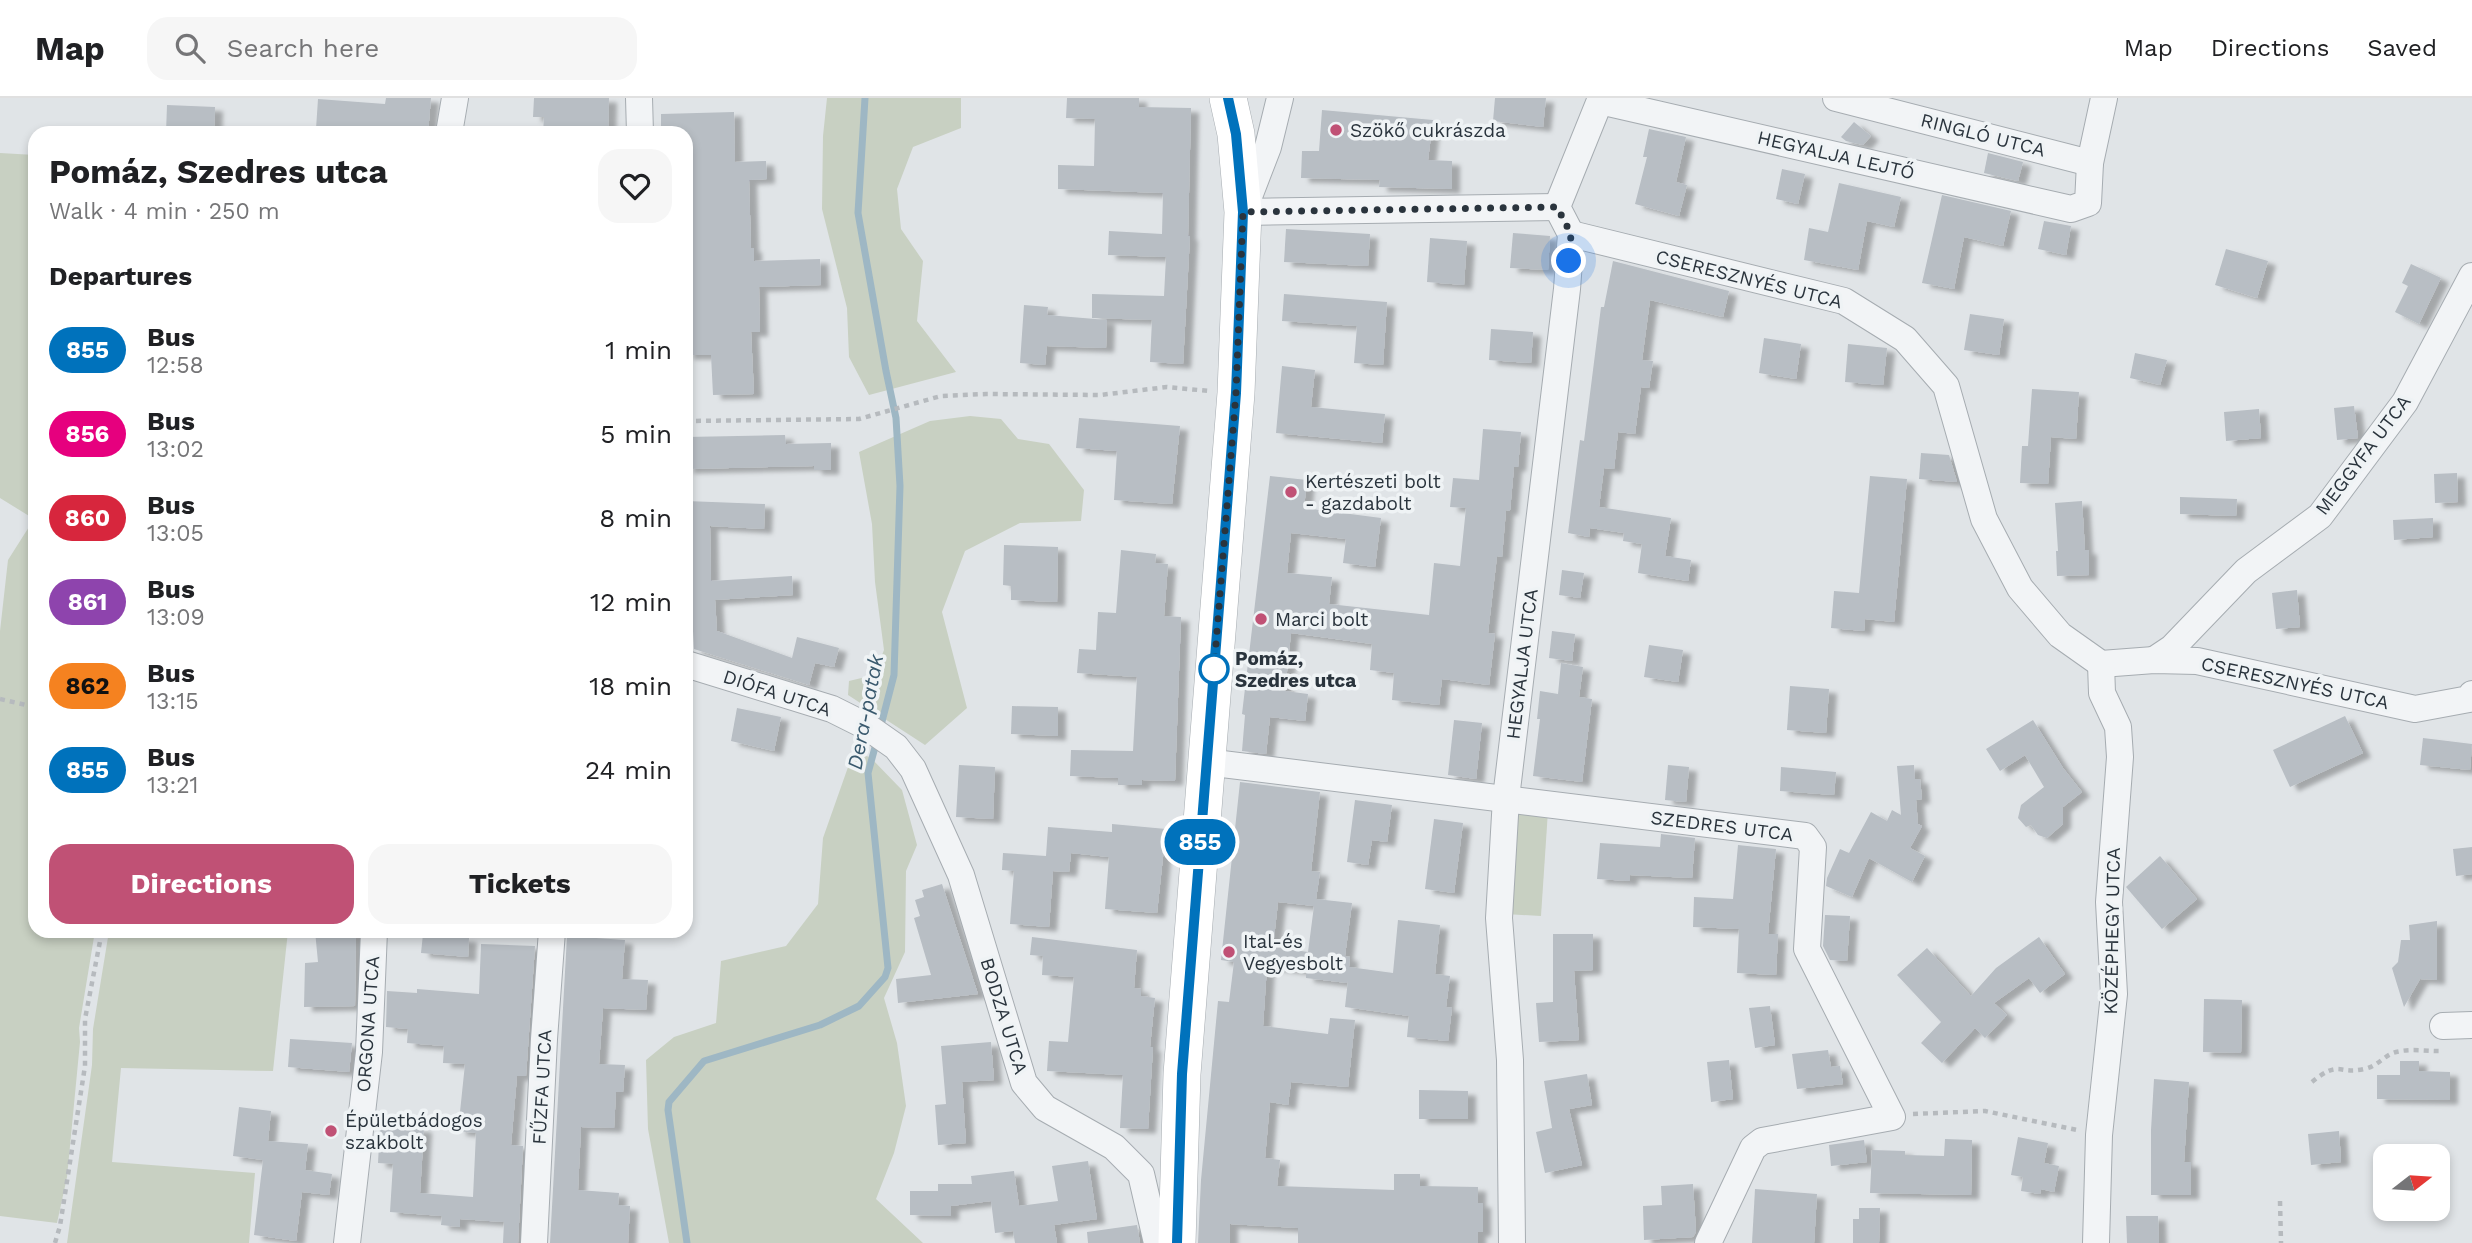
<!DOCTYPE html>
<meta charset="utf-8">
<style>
:root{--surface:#fff;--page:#f6f6f6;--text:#202124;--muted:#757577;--line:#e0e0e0;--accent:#c05175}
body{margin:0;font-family:"Work Sans",sans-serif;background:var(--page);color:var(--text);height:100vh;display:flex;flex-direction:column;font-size:26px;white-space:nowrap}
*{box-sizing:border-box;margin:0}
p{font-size:23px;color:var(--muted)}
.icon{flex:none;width:38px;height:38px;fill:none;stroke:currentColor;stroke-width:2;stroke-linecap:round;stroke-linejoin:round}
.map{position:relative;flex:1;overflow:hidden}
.sheet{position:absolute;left:28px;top:28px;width:665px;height:812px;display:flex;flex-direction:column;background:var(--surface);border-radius:21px;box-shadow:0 4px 10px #0003}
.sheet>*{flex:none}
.badge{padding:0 14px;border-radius:23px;font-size:24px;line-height:46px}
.needle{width:46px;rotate:73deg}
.tools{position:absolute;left:2373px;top:1046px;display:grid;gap:14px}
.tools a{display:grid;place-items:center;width:77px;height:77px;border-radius:14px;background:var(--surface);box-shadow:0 4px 10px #0003;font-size:35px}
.you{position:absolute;width:35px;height:35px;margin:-18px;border:5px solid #fff;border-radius:50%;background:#1a73e8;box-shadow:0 0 0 10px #1a73e833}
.map>.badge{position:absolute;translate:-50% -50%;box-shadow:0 0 0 4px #fff}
h2{padding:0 21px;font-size:26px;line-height:63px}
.round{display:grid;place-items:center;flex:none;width:74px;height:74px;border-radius:21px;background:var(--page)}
.headline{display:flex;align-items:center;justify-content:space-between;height:119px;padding:0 21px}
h1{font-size:33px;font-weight:700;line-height:52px}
.button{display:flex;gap:14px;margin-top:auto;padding:14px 21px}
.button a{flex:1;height:80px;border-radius:21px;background:var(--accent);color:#fff;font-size:28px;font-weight:700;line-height:80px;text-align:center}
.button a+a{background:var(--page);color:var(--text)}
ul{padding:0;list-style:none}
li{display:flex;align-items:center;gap:21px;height:84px;padding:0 21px}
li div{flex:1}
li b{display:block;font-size:26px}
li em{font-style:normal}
li .badge{min-width:77px;font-weight:700;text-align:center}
header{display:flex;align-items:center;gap:42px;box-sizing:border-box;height:98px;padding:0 35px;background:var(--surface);border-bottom:2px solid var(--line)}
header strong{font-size:33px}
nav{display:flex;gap:38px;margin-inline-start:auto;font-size:24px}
.search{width:490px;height:63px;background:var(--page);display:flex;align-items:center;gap:18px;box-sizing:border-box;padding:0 24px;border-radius:21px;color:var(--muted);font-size:26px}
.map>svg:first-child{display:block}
</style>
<header>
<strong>Map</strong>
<div class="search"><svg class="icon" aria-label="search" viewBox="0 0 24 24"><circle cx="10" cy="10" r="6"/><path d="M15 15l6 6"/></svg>Search here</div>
<nav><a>Map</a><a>Directions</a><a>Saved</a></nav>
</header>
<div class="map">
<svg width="2472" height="1145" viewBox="0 0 2472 1145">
<defs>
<filter id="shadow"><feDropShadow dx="8" dy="4.5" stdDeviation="2" flood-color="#0004"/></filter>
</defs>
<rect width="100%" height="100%" fill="#e0e4e7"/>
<!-- green -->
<g fill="#c8d0c2">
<polygon points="827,0 961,0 961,30 913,49 897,91 901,131 923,163 917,223 956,274 869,297 849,259 847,210 822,111 823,38"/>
<polygon points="0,55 35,57 35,585 32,613 35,614 35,833 95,833 79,930 80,944 67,1079 57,1125 0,1118 0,533 8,462 34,421 0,400"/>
<polygon points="970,318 1001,321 1018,341 1049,346 1084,392 1081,423 1020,425 965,453 942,514 967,610 925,647 848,597 849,583 874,577 884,552 875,484 872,426 859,354 930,323"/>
<polygon points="853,655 870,659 902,692 917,747 906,773 905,854 884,900 897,945 906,1008 894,1055 876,1101 923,1145 669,1145 648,1031 646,962 674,939 716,925 721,863 786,848 818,806 823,740"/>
<polygon points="1510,708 1548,713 1541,818 1505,816"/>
<polygon points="109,833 288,833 273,973 121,970 112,1064 255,1075 249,1145 67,1145 92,967 93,931"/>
</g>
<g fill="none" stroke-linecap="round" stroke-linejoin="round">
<!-- stream -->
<g stroke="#9eb7c4" stroke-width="7">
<polyline points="865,0 858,115 886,273 896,320 900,388 894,577 880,631"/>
<polyline points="687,1145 668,1012 669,1004 704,963 820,927 859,908 885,879 888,870 868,675 877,642"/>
</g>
</g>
<!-- building -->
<g fill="#b8bec4" fill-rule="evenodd" filter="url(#shadow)">
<polygon points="386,0 431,0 428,35 359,35 316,31 318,1 385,6"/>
<polygon points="534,0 609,0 608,35 543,35 544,19 533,19"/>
<polygon points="1067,0 1139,0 1139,9 1191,10 1188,138 1190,138 1183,266 1150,264 1152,222 1092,220 1092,196 1164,198 1166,159 1108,157 1109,133 1162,136 1163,95 1058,91 1058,67 1094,68 1095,21 1066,20"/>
<polygon points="1495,0 1546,0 1543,29 1493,23"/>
<polygon points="167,7 215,9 214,35 166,35"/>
<polygon points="1322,12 1433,22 1428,62 1452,63 1452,91 1379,89 1380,82 1301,80 1302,53 1319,53"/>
<polygon points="734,14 735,64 766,63 767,81 749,82 751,150 754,150 754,163 820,161 821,187 759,189 760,234 751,234 754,296 713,297 711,257 686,257 686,35 661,35 661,16"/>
<polygon points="1854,24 1871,38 1863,47 1846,43 1841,39"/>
<polygon points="1649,31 1686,39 1676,84 1687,87 1679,118 1635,106 1647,59 1643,59"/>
<polygon points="1988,55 2023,64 2018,83 1984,75"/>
<polygon points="1782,71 1805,76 1798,106 1776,101"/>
<polygon points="1839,85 1901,99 1894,129 1867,123 1858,172 1804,162 1809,130 1828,134"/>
<polygon points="1942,97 2011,113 2003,148 1964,139 1954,191 1922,185"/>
<polygon points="2044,123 2071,128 2066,157 2038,151"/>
<polygon points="1286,131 1370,136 1368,168 1284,164"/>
<polygon points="1513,135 1550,138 1548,172 1510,170"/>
<polygon points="1430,140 1467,143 1464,187 1427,184"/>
<polygon points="2226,151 2268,163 2257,200 2215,187"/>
<polygon points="1613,163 1729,193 1723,219 1650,202 1642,262 1653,263 1649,290 1641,289 1635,336 1618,334 1614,371 1604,370 1599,409 1671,420 1665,458 1691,462 1688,483 1638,475 1642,446 1623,443 1624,435 1590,430 1589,439 1568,435 1580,342 1584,343 1601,209 1604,209"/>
<polygon points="2411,166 2441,180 2419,226 2395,214 2408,188 2402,185"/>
<polygon points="1284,196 1387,204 1383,267 1354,265 1357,228 1282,223"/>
<polygon points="1024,207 1048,209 1047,217 1107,222 1106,250 1047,248 1045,267 1020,265"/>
<polygon points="1970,216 2004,221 1999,257 1964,252"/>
<polygon points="1491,231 1533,234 1531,265 1489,262"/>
<polygon points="1764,240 1801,246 1796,281 1759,275"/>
<polygon points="1848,246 1887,250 1883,287 1845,284"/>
<polygon points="2135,255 2167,262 2160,287 2130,280"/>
<polygon points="1282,268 1315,272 1311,309 1385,316 1382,345 1276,335"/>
<polygon points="2032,291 2079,294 2076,341 2051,339 2048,386 2020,385 2022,348 2028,348"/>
<polygon points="2354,308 2358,340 2337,342 2334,310"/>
<polygon points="2259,311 2261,340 2226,343 2224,314"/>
<polygon points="1079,320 1180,328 1172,406 1114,402 1117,353 1076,350"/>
<polygon points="1483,331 1521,334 1518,369 1514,369 1510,413 1506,412 1502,459 1497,458 1488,535 1495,536 1489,587 1442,581 1439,607 1392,602 1394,575 1370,572 1372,546 1291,535 1285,593 1308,596 1305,623 1270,619 1266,656 1242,653 1245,617 1242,616 1270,378 1307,382 1304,410 1381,420 1375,469 1343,465 1346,441 1291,435 1287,475 1332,479 1329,506 1429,517 1434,465 1460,468 1466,410 1450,409 1453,380 1479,382"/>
<polygon points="785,337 786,346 831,345 831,372 814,372 814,368 686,371 686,339"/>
<polygon points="1921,355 1949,357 1957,384 1919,381"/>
<polygon points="2457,375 2458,404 2435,405 2434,376"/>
<polygon points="1870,378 1907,381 1894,524 1865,521 1864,533 1831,530 1834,493 1859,495"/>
<polygon points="2180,399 2237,401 2236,418 2180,416"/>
<polygon points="686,403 765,406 764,431 710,428 711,483 792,478 793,497 715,502 717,533 792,560 797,539 839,550 834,569 815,565 809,587 694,551 690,479 686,479"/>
<polygon points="2082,403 2085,452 2089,452 2089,477 2057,478 2056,453 2058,453 2055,405"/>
<polygon points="2433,420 2433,439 2394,442 2393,422"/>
<polygon points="1004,447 1058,449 1057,504 1011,502 1011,488 1003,487"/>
<polygon points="1121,452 1156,456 1155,465 1168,466 1164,518 1181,519 1175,683 1142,682 1142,687 1118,687 1118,680 1070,678 1071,652 1133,653 1137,579 1077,575 1079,551 1096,552 1098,514 1116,515"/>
<polygon points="1562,472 1584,475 1580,500 1559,497"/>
<polygon points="2297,492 2300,529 2276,531 2272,495"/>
<polygon points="1552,533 1575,536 1572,563 1549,560"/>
<polygon points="1649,547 1683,552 1678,584 1644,579"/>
<polygon points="1561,565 1583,569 1579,599 1592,601 1582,684 1533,678 1540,621 1537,621 1540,593 1558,596"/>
<polygon points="1790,588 1829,591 1826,635 1787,632"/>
<polygon points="1012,608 1058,609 1058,638 1011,636"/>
<polygon points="737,610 781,619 774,653 731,643"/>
<polygon points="2345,618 2363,655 2290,689 2273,652"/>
<polygon points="1454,622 1482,625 1476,681 1448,677"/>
<polygon points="2033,622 2063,670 2082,694 2063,709 2063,726 2047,740 2038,737 2031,727 2026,729 2018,720 2021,707 2044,689 2025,657 2000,673 1986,651"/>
<polygon points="2423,640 2472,646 2470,672 2420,667"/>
<polygon points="959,667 995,669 993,721 956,719"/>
<polygon points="1668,667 1689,669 1686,704 1665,702"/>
<polygon points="1914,667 1915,681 1920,681 1922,701 1916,702 1918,726 1922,728 1910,750 1925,758 1912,784 1869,760 1852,799 1826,788 1827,780 1840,751 1849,755 1871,714 1887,723 1892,712 1901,717 1897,668"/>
<polygon points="1781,669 1836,674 1834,697 1780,693"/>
<path d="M1240 684 1320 694 1311 773 1320 774 1316 801 1352 805 1345 858 1350 859 1349 869 1393 875 1398 822 1440 827 1435 876 1450 878 1446 909 1452 910 1448 943 1407 939 1409 918 1345 909 1348 882 1347 885 1306 880V873L1267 868 1263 928 1328 936 1330 920 1355 922 1348 989 1291 984 1288 1007 1270 1004 1265 1060 1280 1062 1277 1088 1394 1092V1076H1420V1088L1478 1089V1105H1483V1134H1478V1145H1298V1130L1230 1126V1145H1198L1201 1082 1218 903 1229 904 1234 864 1221 862ZM1278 804 1314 808 1308 854 1273 849Z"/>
<polygon points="1355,702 1392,707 1387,744 1372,742 1368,767 1347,764"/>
<polygon points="1434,721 1463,725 1454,795 1425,791"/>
<polygon points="1112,726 1166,731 1157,815 1105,811 1109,759 1071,755 1069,774 1053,773 1049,829 1010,826 1014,773 1002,772 1003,755 1046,758 1048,729 1112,734"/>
<polygon points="1661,736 1695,740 1692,780 1630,777 1630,783 1597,781 1600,745 1660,749"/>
<polygon points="1738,747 1776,751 1768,836 1778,836 1776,877 1737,875 1739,831 1693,829 1694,799 1733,801"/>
<polygon points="2472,749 2472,776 2456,778 2453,751"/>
<polygon points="2160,758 2197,801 2162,831 2126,789"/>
<polygon points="942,786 978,896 898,905 896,881 931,877 914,820 920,818 915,802 924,799 922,792"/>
<polygon points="1825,817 1850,818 1847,863 1830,862 1823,848"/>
<polygon points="2437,823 2437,882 2420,881 2404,909 2392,870 2398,864 2401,842 2410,842 2409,827"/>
<polygon points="315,833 356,833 355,908 304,909 305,865 318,864"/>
<polygon points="423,836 469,840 468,859 421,855"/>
<polygon points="1553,836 1593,836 1593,872 1574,873 1579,942 1539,944 1536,905 1553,904"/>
<polygon points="567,838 625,842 622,881 648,882 646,912 603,910 599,966 625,967 623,994 616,994 614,1030 581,1029 578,1092 619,1095 618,1107 630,1108 628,1145 550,1145"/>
<polygon points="1032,839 1137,852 1134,890 1141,891 1141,898 1155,900 1150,949 1153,949 1148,1031 1120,1030 1123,977 1047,973 1049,943 1068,944 1074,879 1042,877 1043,858 1030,857"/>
<polygon points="2039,839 2065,876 2040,895 2029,880 1994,905 2007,917 1985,940 1975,930 1942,965 1921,945 1941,924 1897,877 1927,850 1971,898 1996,870"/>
<polygon points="481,846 535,848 526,978 517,978 511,1047 523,1048 518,1145 503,1145 504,1124 460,1121 460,1129 441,1127 442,1118 390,1114 393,1066 378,1065 380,1028 424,1030 420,1095 473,1099 476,1035 458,1033 465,966 443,965 444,948 407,945 408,931 386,929 387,893 417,895 417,891 479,896"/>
<polygon points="2204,901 2242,902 2241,955 2203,954"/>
<polygon points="1770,908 1775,947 1755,950 1749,910"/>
<polygon points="290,941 352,945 349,974 288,969"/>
<polygon points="991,944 994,982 962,984 966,1045 938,1047 935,1007 946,1006 941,948"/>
<polygon points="1828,952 1831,969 1840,968 1843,986 1797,991 1792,956"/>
<polygon points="1729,962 1733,1001 1711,1004 1707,964"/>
<polygon points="2400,963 2419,963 2419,973 2450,974 2450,1002 2377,1001 2377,977 2400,977"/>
<polygon points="1587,976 1592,1007 1569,1011 1582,1067 1545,1075 1536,1034 1552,1030 1544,983"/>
<polygon points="2154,981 2189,984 2184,1064 2191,1064 2191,1097 2151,1097 2151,1032"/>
<polygon points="1419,992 1468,993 1468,1021 1419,1021"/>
<polygon points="239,1009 271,1013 268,1043 308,1046 305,1072 332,1076 329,1097 302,1094 296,1143 254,1137 263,1062 233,1058"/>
<polygon points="2339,1033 2341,1064 2311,1067 2308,1036"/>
<polygon points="2018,1039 2048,1045 2044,1065 2059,1068 2054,1094 2041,1091 2040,1096 2021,1093 2023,1079 2011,1077"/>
<polygon points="1945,1041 1972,1042 1971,1097 1870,1095 1872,1052 1905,1053 1905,1057 1944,1058"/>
<polygon points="1864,1042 1867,1064 1831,1068 1829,1047"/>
<polygon points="1088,1063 1097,1121 1054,1127 1057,1145 1015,1145 1013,1133 995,1135 991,1103 951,1108 951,1118 910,1117 910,1093 938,1093 938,1086 972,1086 971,1078 1014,1073 1019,1108 1058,1103 1052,1068"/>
<polygon points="1693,1086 1696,1134 1693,1139 1644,1142 1643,1108 1662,1107 1661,1088"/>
<polygon points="1755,1091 1817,1096 1814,1145 1752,1145"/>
<polygon points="1859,1110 1880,1110 1879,1145 1853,1145 1853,1121 1859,1121"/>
<polygon points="2126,1118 2158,1118 2159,1145 2127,1145"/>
<polygon points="1137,1127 1140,1145 1088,1145 1087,1134"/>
</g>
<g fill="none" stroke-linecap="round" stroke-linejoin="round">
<defs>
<g id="street">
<polyline points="639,0 640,35"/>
<polyline points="1280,0 1268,49 1243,114 1557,109"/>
<polyline points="1836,0 2090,65"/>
<polyline points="1600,3 2071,111 2088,105 2090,65 2104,0"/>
<polyline points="449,35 455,0"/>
<polyline points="1571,136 1844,203 1905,241 1946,288 1984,421 2020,490 2060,537 2101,566 2154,562 2197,563 2415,611 2469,601 2472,596"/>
<polyline points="2154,562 2172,550 2246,473 2320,418 2405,304 2472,178"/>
<polyline points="686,566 832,611 866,628 896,649 913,671 961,777 1024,985 1045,1010 1114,1049 1141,1076 1157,1145"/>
<polyline points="1206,664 1805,738 1813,749 1807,851 1892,1019 1762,1043 1753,1050 1708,1145"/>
<polyline points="2443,928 2472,927"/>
<polyline points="347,1145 369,954 374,833"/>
<polyline points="534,1145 544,941 552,833"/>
<polyline points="1512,1145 1510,962 1499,820 1506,700 1567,191 1571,136 1557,109 1601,0"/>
<polyline points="2096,1145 2099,1037 2114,896 2109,804 2120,659 2118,629 2102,595 2101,566"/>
</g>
<polyline id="secondary" points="1177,1145 1182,976 1236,295 1243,114 1236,36 1228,0"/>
</defs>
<!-- street casing -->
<use href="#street" stroke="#a6acb1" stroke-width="28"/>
<!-- secondary casing -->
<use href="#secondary" stroke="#a6acb1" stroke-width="38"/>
<!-- path -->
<g stroke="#b6babe" stroke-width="4.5" stroke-dasharray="5 5" stroke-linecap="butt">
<polyline points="686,323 859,321 941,298 986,296 1100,297 1167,289 1209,293"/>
<polyline points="0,601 35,609"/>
<path d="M2312 984C2340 961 2338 977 2364 971 2376 969 2383 959 2393 955 2407 950 2424 953 2439 953"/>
<polyline points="1913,1016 1985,1013 2077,1032"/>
<polyline points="2280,1103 2281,1145"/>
<polyline points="55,1145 60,1128 85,968 85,921 102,833"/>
</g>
<!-- street -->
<use href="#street" stroke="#f2f4f6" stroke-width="26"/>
<!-- secondary -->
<use href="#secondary" stroke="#fff" stroke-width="37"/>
</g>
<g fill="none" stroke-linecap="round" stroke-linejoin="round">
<defs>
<polyline id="line" points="1177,1145 1182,976 1236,295 1243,114 1236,36 1228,0"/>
</defs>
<!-- line casing -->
<use href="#line" stroke="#fff" stroke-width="16"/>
<!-- line -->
<use href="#line" stroke="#0072bc" stroke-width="10"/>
<!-- walk -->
<polyline stroke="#2a343d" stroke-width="7" stroke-dasharray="0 12.6" points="1214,571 1236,295 1243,114 1557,109 1571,136 1569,163"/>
</g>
<!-- markers -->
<g fill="#c05175" stroke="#eff3f5" stroke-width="2.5">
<circle cx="1336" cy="32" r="7"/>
<circle cx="1291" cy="394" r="7"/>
<circle cx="1261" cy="521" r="7"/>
<circle cx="1229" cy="854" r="7"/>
<circle cx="331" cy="1033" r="7"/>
</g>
<circle fill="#fff" stroke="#0072bc" stroke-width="3.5" cx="1214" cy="571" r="14"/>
<g text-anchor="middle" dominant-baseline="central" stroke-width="7" stroke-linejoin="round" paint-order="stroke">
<!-- poi labels -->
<g font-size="19" fill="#2a343d" stroke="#eff3f5" text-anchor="start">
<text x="1350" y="32">Szökő cukrászda</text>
<text x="1305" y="383">Kertészeti bolt<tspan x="1305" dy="22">- gazdabolt</tspan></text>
<text x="1275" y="521">Marci bolt</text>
<text x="1243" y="843">Ital-és<tspan x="1243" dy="22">Vegyesbolt</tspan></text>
<text x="345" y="1022">Épületbádogos<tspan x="345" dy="22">szakbolt</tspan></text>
</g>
<!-- street labels -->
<g font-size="19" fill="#2a343d" stroke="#eff3f5">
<text transform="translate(1983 37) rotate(14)">RINGLÓ UTCA</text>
<text transform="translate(1836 57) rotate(13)">HEGYALJA LEJTŐ</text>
<text transform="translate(1749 181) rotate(14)">CSERESZNYÉS UTCA</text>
<text transform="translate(2363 357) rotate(-53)">MEGGYFA UTCA</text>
<text transform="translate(1522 566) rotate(-83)">HEGYALJA UTCA</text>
<text transform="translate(2295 585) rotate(12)">CSERESZNYÉS UTCA</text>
<text transform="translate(777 595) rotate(18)">DIÓFA UTCA</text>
<text transform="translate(1722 728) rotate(7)">SZEDRES UTCA</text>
<text transform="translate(2112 833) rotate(-89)">KÖZÉPHEGY UTCA</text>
<text transform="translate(1004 918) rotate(73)">BODZA UTCA</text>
<text transform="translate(368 926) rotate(-86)">ORGONA UTCA</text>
<text transform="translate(542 989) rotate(-87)">FŰZFA UTCA</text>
</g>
<!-- stop labels -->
<g font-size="19" font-weight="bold" fill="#2a343d" stroke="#eff3f5" text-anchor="start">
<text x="1235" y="560">Pomáz,<tspan x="1235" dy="22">Szedres utca</tspan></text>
</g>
<!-- water labels -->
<g font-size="21" font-style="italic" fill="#39596d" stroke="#eff3f5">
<text transform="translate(865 614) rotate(-79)">Dera-patak</text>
</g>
</g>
</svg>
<div class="tools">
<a><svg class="needle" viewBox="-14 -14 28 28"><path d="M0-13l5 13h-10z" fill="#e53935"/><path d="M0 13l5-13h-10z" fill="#757577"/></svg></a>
</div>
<div class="you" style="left:1569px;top:163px"></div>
<b class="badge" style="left:1200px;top:744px;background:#0072bc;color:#fff">855</b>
<section class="sheet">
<div class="headline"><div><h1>Pomáz, Szedres utca</h1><p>Walk · 4 min · 250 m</p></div><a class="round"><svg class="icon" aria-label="heart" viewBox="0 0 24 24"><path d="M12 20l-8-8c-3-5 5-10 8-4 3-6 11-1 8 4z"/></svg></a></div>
<h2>Departures</h2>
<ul>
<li><span class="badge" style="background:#0072bc;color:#fff">855</span><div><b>Bus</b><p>12:58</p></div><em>1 min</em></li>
<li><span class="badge" style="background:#e6007e;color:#fff">856</span><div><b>Bus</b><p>13:02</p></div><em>5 min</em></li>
<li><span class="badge" style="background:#d7263d;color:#fff">860</span><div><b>Bus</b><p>13:05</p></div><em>8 min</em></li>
<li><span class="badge" style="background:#8e44ad;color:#fff">861</span><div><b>Bus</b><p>13:09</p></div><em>12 min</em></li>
<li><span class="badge" style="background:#f58220;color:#111">862</span><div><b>Bus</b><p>13:15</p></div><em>18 min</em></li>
<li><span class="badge" style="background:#0072bc;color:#fff">855</span><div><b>Bus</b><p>13:21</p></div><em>24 min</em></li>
</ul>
<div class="button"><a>Directions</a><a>Tickets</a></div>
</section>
</div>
